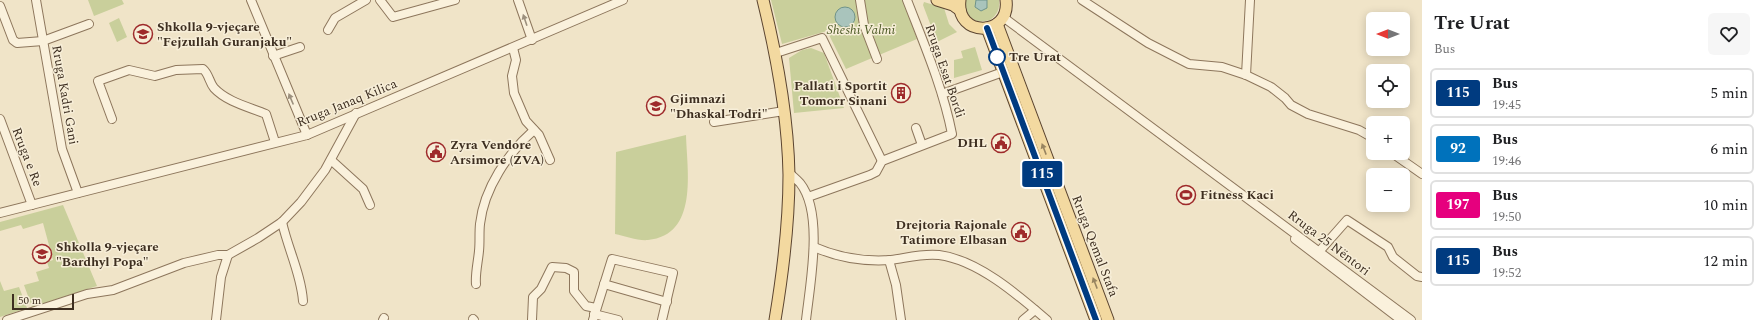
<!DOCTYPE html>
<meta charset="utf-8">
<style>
:root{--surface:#fff;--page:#f6f6f6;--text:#202124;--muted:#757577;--line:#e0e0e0}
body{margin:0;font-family:Spectral,serif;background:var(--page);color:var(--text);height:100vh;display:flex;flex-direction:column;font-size:15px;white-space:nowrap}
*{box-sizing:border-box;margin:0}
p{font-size:13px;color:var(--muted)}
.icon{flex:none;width:22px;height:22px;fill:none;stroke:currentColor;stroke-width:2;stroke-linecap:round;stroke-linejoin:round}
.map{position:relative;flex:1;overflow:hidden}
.panel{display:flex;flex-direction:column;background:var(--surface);width:340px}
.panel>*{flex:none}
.badge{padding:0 8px;border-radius:3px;font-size:14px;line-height:26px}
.needle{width:26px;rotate:270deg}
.controls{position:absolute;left:1366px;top:12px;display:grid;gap:8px}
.controls a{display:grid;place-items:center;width:44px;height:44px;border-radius:6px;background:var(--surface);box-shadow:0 2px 10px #0003;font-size:20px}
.scale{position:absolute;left:12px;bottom:10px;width:62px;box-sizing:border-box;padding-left:4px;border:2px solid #3d2e20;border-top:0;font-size:11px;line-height:14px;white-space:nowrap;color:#3d2e20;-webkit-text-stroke:3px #f7eed8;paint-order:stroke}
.map>.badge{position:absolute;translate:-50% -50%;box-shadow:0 0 0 2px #fff}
.round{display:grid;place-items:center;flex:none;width:42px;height:42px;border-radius:6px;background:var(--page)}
.head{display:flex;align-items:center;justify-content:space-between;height:68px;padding:0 12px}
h1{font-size:19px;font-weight:700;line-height:30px}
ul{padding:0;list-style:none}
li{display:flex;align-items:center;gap:12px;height:50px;margin:0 8px 6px;padding:0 4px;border:2px solid var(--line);border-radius:6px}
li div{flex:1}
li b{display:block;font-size:15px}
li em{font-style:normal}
li .badge{min-width:44px;font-weight:700;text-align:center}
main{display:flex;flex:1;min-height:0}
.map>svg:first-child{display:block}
</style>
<main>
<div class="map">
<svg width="1422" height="320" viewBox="0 0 1422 320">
<rect width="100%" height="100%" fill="#f0e4c8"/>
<!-- green -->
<g fill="#c9cf9b">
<polygon points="88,0 122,0 124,4 94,16"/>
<polygon points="771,0 903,0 917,39 846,69 827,31 782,44"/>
<path d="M965 0H999C1000 9 997 15 990 20 972 25 966 16 965 0Z"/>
<polygon points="924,2 944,8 949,24 957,32 937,42 923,5"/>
<polygon points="119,18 127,37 117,42 109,23"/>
<polygon points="975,47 982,70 954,78 954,60 963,58 961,51"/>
<polygon points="811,48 824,53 844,108 794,113 789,58 802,50"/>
<path d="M686 135C687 171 699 235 648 240 638 241 625 236 615 234L616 152Z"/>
<polygon points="63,205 97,286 32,307 24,285 39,281 36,272 49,268 47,262 53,260 43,223 23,229 21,225 0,231 0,222"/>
<polygon points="0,281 4,291 19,287 27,308 0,317"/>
</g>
<!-- water -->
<g fill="#a9c4bc" stroke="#6f938a">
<polygon points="976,0 987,0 987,8 981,11 975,7"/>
<circle cx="845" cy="17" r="10"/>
</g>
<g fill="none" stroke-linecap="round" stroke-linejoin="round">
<defs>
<g id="minor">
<polyline points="36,0 62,149 78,193"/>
<polyline points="251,0 307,135"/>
<polyline points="380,0 393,17 455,0"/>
<polyline points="518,0 532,40"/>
<polyline points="860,0 864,25 877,59"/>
<polyline points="1082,0 1148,43 1189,64 1222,67 1246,75 1271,87 1285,98 1291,105 1308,114 1359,130 1373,138"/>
<polyline points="0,6 13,40 17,43 43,41 89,24"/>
<polyline points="1003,17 1411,320"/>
<polyline points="328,30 335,18 366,0"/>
<polyline points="513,48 516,60 512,76 514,93 526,121 539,135 550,160"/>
<polyline points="776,53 822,38 882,161"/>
<polyline points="273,56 300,47"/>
<polyline points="1246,75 1250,0"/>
<polyline points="942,94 1003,72"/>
<polyline points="0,119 32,205"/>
<path d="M112 119 98 81 129 70 155 76 176 70 203 69C209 74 209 82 214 88 227 102 249 107 266 114L275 142"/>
<polyline points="714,122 784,111"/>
<polyline points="916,128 922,145"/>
<polyline points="1392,153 1422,174"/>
<polyline points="331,160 363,189 370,205"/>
<path d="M789 173C793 176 797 180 800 183 824 213 810 284 806 320"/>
<path d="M808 197 870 175 876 172 882 161 952 134C943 88 924 44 907 0"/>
<polyline points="0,213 307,135 623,0"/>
<path d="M282 222C288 249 301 274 303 301"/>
<polyline points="1295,239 1401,320"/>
<path d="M814 247C839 258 863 262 891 260 906 258 923 253 939 255 978 260 1018 295 1047 320"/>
<polyline points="1317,254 1347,220 1388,247 1393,257 1417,276 1422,277"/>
<polyline points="889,260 896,285 901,320"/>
<path d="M476 284C475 274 478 262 479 251 480 242 479 233 480 224 484 188 508 153 534 130"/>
<polyline points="604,284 667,302"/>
<polyline points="594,314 618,320"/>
<polyline points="473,319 474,320"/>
<polyline points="7,320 87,294 113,290 184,263 218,255 228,255 258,238 282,222 301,202 325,170 356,113"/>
<polyline points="216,320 221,277 228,255"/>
<polyline points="383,320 384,318"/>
<polyline points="532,320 533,297 541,289 552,267 566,268 574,272 574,291 586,306 596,308"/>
<polyline points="593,320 612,259 673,273 662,320"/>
<polyline points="1023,320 1035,310"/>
</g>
<g id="major">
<path d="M763 0C777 57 788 116 789 175 789 224 783 272 775 320"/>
<polyline points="937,0 953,5 960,10"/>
<path d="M960 0C955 38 1011 37 1006 0"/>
<polyline points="997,24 1108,320"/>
<polyline points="987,28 1096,320"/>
</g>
</defs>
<!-- minor casing -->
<use href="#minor" stroke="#8d765c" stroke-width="10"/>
<!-- major casing -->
<use href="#major" stroke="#5b4430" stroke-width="13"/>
<!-- minor -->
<use href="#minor" stroke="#faf1dc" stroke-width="8"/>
<!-- major -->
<use href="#major" stroke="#f3d9a0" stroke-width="11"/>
</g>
<!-- one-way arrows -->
<defs><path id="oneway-solid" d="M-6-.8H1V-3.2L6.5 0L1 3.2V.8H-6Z"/></defs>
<g fill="#9c907e">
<use href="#oneway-solid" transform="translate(525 20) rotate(-109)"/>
<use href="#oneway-solid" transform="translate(291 99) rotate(-113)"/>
</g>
<g fill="#988460">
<use href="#oneway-solid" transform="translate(1044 149) rotate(-111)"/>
<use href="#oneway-solid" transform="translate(1095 283) rotate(-111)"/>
</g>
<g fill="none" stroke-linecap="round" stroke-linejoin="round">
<defs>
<polyline id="line" points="987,28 1096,320"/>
</defs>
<!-- line casing -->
<use href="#line" stroke="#fff" stroke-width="9"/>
<!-- line -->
<use href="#line" stroke="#003b80" stroke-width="6"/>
</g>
<!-- icons -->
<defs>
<symbol id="school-ring" viewBox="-11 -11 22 22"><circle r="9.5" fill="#f7eed8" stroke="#9e2a2b" stroke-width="1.5"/><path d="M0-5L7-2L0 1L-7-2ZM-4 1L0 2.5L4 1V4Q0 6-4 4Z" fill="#9e2a2b"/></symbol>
<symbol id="building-ring" viewBox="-11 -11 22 22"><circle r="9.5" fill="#f7eed8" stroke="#9e2a2b" stroke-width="1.5"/><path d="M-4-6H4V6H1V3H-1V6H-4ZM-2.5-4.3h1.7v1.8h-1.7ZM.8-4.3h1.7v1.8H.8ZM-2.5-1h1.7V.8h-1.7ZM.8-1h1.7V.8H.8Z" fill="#9e2a2b"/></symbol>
<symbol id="civic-ring" viewBox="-11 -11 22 22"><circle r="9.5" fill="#f7eed8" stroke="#9e2a2b" stroke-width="1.5"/><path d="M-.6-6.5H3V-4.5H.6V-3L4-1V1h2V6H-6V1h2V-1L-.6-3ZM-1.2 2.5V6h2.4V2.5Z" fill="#9e2a2b"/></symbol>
<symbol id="stadium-ring" viewBox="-11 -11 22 22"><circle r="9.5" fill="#f7eed8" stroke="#9e2a2b" stroke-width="1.5"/><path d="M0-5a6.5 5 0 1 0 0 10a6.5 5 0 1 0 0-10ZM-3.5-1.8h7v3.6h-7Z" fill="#9e2a2b"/></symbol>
</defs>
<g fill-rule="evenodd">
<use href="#school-ring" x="132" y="23" width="22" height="22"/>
<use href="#building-ring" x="890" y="82" width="22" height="22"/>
<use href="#school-ring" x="645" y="95" width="22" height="22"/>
<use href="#civic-ring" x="990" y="132" width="22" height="22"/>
<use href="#civic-ring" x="425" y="141" width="22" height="22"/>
<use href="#stadium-ring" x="1175" y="184" width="22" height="22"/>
<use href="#civic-ring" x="1010" y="221" width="22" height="22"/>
<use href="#school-ring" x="31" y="243" width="22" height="22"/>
</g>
<!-- markers -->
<circle fill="#fff" stroke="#003b80" stroke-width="2" cx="997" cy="57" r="8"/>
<g text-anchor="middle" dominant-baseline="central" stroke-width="3" stroke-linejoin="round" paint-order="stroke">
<!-- poi labels -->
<g font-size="13" font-weight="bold" fill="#3d2e20" stroke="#f7eed8" text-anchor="start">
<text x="157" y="27">Shkolla 9-vjeçare<tspan x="157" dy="15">"Fejzullah Guranjaku"</tspan></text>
<text x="887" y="86" text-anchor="end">Pallati i Sportit<tspan x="887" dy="15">Tomorr Sinani</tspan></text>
<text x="670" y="99">Gjimnazi<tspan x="670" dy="15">"Dhaskal Todri"</tspan></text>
<text x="987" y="143" text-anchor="end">DHL</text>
<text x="450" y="145">Zyra Vendore<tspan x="450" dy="15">Arsimore (ZVA)</tspan></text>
<text x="1200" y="195">Fitness Kaci</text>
<text x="1007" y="225" text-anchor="end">Drejtoria Rajonale<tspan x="1007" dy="15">Tatimore Elbasan</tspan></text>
<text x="56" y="247">Shkolla 9-vjeçare<tspan x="56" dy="15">"Bardhyl Popa"</tspan></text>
</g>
<!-- park labels -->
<g font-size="13" font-style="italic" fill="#4d5a26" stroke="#f7eed8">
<text x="861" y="30">Sheshi Valmi</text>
</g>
<!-- stop labels -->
<g font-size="13" font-weight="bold" fill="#3d2e20" stroke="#f7eed8" text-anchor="start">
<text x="1009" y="57">Tre Urat</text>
</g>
<!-- street labels -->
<g font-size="13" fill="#3d2e20" stroke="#f7eed8">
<text transform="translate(945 71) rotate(71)">Rruga Esat Bordi</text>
<text transform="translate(65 95) rotate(80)">Rruga Kadri Gani</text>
<text transform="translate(347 103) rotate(-22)">Rruga Janaq Kilica</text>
<text transform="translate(27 157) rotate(69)">Rruga e Re</text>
<text transform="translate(1329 243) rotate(37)">Rruga 25 Nëntori</text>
<text transform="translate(1095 246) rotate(69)">Rruga Qemal Stafa</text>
</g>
</g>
</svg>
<div class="controls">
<a><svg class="needle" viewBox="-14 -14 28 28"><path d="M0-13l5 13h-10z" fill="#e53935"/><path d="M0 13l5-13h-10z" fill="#757577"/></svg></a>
<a><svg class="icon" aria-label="locate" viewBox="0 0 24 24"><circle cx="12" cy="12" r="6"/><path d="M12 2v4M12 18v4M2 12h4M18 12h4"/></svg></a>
<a>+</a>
<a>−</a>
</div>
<div class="scale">50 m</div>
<b class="badge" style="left:1042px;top:174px;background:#003b80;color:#fff">115</b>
</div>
<section class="panel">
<div class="head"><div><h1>Tre Urat</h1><p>Bus</p></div><a class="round"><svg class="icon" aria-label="heart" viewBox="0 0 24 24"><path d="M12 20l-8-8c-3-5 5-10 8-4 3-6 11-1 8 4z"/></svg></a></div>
<ul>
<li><span class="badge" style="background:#003b80;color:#fff">115</span><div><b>Bus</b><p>19:45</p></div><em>5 min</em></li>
<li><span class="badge" style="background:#0072bc;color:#fff">92</span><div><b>Bus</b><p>19:46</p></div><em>6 min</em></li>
<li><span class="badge" style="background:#e6007e;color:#fff">197</span><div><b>Bus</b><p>19:50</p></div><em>10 min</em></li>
<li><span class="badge" style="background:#003b80;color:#fff">115</span><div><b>Bus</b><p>19:52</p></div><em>12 min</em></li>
</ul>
</section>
</main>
